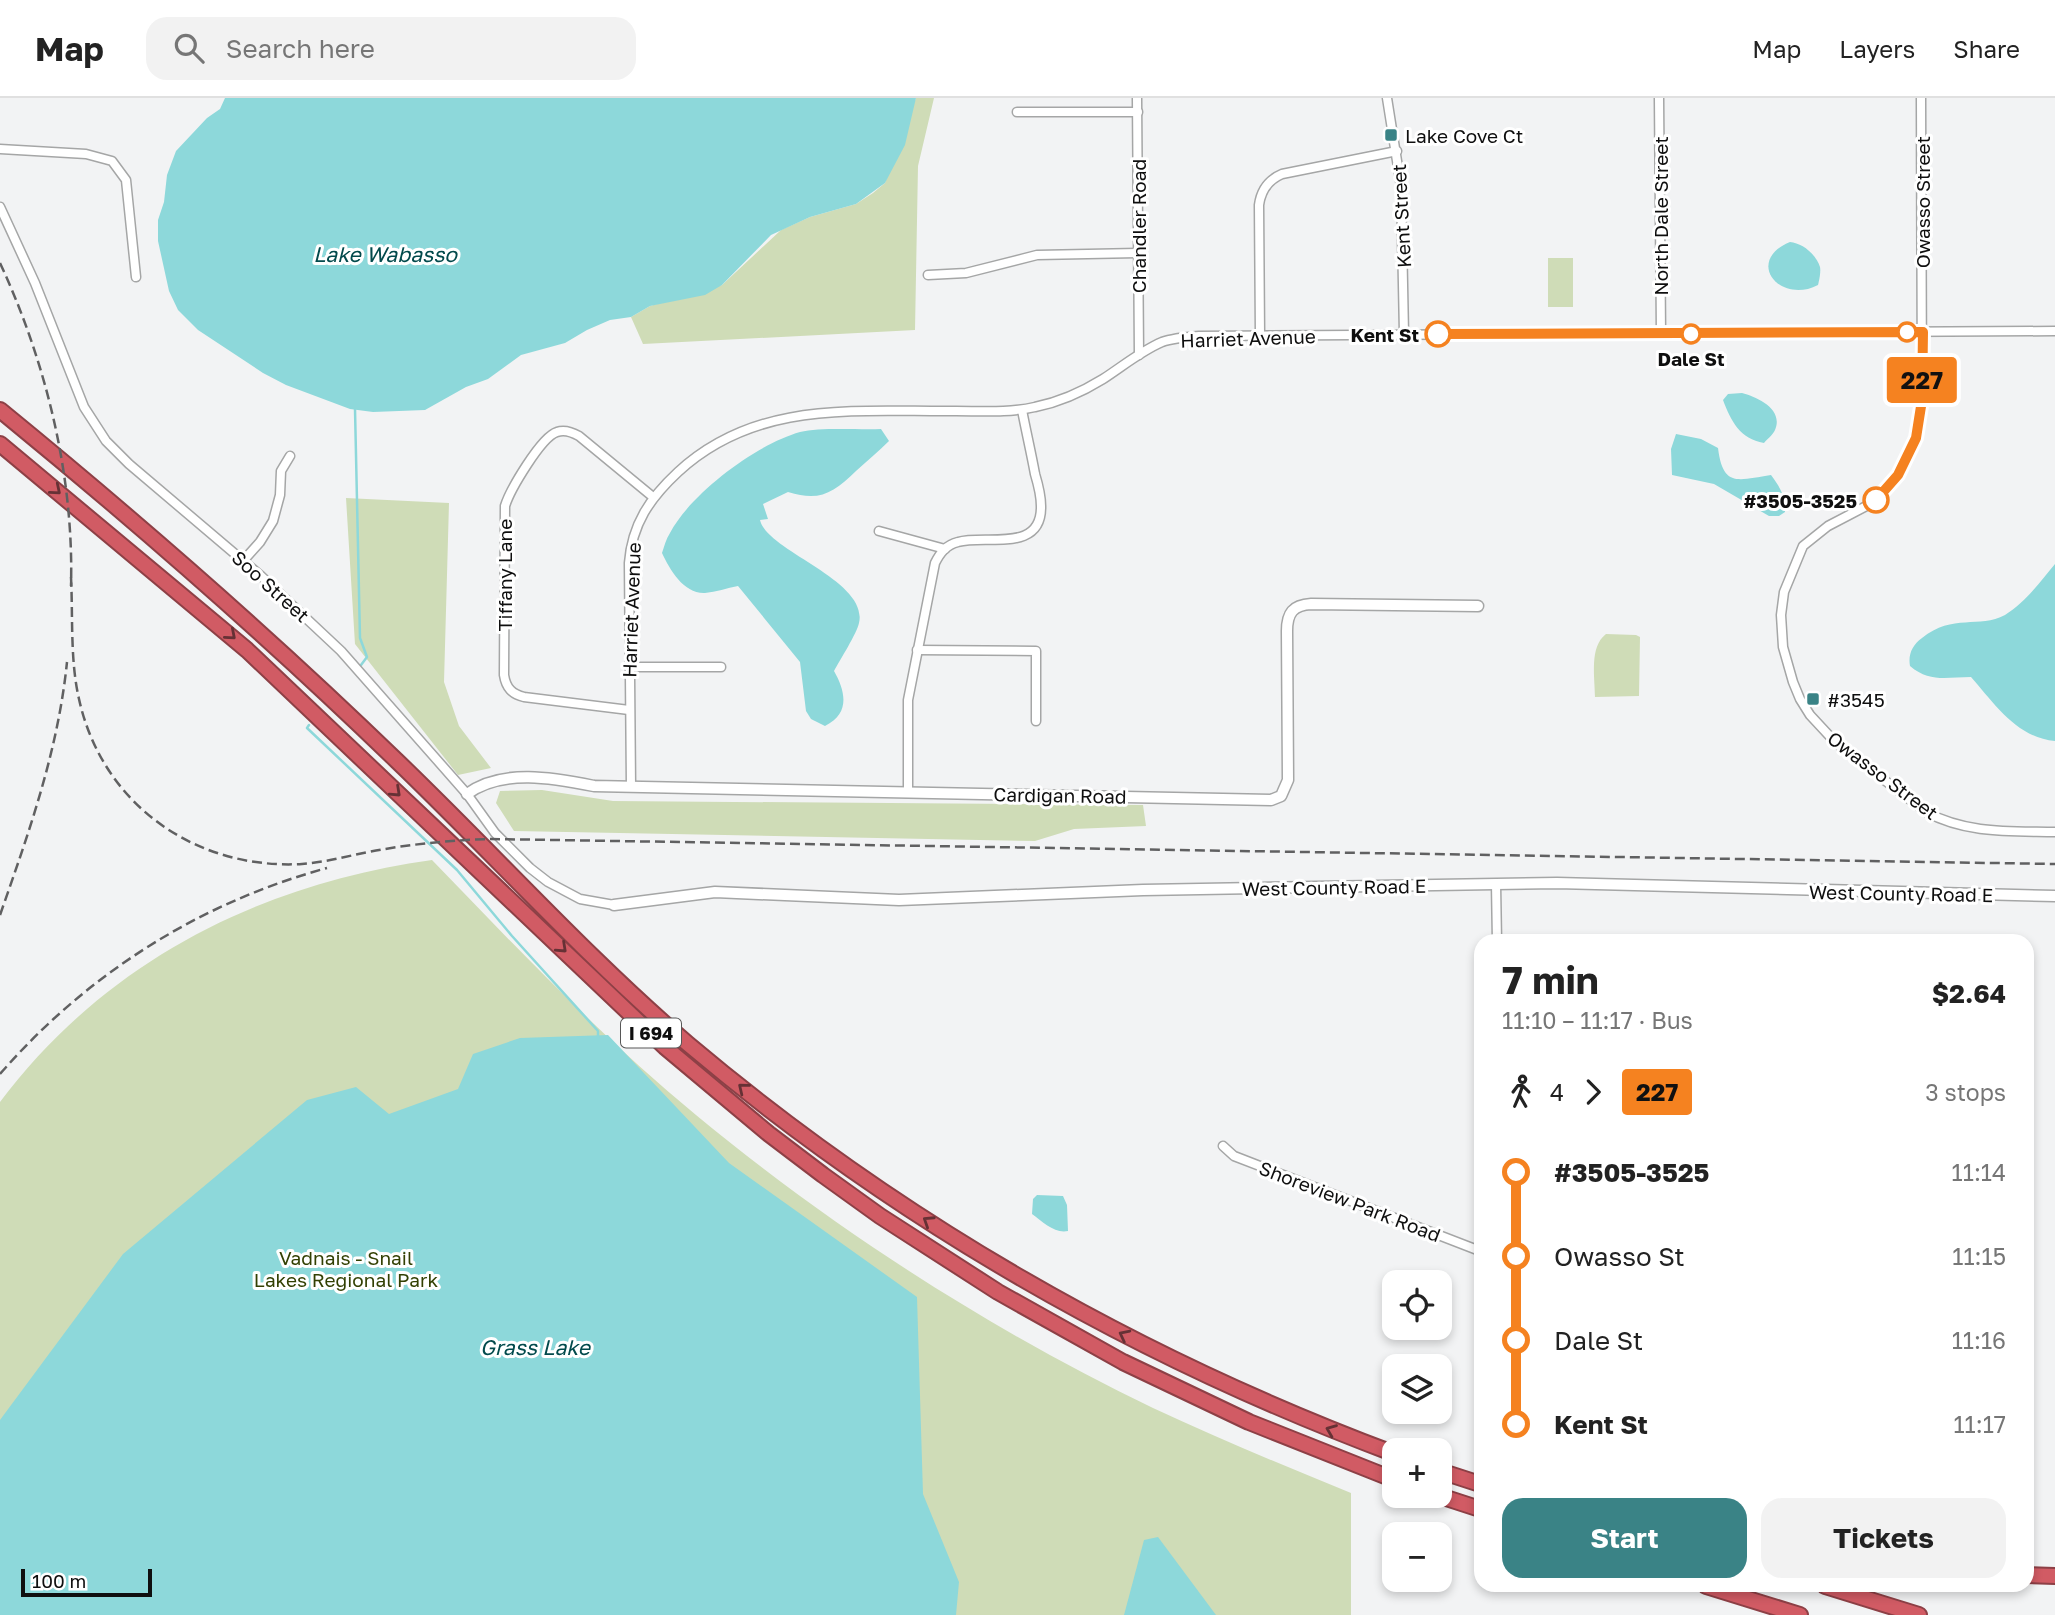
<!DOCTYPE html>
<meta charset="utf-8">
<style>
:root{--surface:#fff;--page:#f2f2f2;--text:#222;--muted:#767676;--line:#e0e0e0;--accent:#3a8386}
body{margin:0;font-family:"Golos Text",sans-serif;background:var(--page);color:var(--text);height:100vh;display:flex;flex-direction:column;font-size:26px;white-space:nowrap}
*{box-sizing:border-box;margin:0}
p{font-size:23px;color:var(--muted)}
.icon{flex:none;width:38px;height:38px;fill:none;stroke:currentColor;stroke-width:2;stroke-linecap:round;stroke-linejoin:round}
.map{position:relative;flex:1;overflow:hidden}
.drawer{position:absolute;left:1474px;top:836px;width:560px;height:658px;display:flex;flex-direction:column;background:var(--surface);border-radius:21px;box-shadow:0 4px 10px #0003}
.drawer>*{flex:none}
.badge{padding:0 14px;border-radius:5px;font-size:24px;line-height:46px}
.tools{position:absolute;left:1382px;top:1172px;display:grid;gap:14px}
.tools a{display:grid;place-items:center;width:70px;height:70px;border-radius:14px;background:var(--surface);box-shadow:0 4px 10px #0003;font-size:35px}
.scale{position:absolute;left:21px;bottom:18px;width:131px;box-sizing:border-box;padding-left:7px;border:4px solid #0f0f0f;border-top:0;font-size:19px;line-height:24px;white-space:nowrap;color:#0f0f0f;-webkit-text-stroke:5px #fff;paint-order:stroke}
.map>.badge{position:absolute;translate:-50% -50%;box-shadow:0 0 0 4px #fff}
.legs{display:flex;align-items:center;gap:10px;height:77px;padding:0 28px;font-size:23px}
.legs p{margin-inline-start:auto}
.headline{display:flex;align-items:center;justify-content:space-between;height:119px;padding:0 28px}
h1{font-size:38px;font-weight:700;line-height:52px}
.primary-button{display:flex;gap:14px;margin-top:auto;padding:14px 28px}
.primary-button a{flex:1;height:80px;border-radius:21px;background:var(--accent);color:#fff;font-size:28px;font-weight:700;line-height:80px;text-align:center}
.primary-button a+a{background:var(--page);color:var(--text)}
ul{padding:0 28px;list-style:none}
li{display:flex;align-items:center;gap:24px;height:84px;font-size:26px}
li i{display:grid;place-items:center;width:10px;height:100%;margin:0 9px;background:currentColor}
li i::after{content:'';width:18px;height:18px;margin:-9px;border:5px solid;border-radius:50%;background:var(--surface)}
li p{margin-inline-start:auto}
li:first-child i{background:linear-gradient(#0000 50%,currentColor 0)}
li:last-child i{background:linear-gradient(currentColor 50%,#0000 0)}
header{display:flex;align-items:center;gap:42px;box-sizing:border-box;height:98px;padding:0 35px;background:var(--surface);border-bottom:2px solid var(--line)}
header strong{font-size:33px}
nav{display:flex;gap:38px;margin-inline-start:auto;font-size:24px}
.search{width:490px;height:63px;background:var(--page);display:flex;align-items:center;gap:18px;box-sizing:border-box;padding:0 24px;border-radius:21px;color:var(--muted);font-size:26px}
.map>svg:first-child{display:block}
</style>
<header>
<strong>Map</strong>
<div class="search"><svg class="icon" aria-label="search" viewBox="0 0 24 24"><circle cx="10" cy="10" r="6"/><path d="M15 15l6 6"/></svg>Search here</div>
<nav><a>Map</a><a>Layers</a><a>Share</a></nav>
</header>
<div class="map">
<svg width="2055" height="1517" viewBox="0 0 2055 1517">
<rect width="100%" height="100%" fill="#f2f3f4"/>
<!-- green -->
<g fill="#cfdcb7">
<polygon points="916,0 934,0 918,68 915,232 643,246 631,219 650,208 722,187 781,132 810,119 856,106 873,95 885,85"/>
<rect x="1548" y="160" width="25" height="49"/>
<polygon points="346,400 449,405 444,584 459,628 491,670 458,677 355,546"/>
<path d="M1606 536 1636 537 1640 539 1639 598 1595 599C1595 579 1589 549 1606 536Z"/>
<polygon points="542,692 613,703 1143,707 1146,728 1074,731 1035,743 514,733 496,705 500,693"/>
<path d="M432 762C517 850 601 939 696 1017 835 1132 991 1232 1153 1310 1218 1340 1284 1368 1351 1395V1517H0V1004C106 863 260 786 432 762Z"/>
</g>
<!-- water -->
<g fill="#8dd8da">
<polygon points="225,0 916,0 905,47 885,85 856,106 810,119 771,137 722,187 705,197 650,208 631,219 610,222 587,232 565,245 521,257 488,281 466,289 425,312 373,314 350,311 286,287 263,275 198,232 178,212 169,193 158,143 158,122 164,104 167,77 176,53 207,20 220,11"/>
<path d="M1790 144C1802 145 1816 156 1820 169 1821 174 1819 183 1818 187 1780 207 1744 163 1790 144Z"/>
<path d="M1742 295C1757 299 1784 311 1775 332 1773 337 1767 341 1764 345 1740 341 1731 323 1723 302L1728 296Z"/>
<path d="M881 331 889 343C879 353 867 363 856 373 833 395 820 404 788 394L763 406 768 421 760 422C767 453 869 482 859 525 857 535 840 562 834 573 846 594 850 616 825 628L811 621 806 613 800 564 738 488C727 490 716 494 705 495 684 496 670 472 662 455 664 449 666 441 670 435 691 395 757 346 800 334 820 329 859 332 881 331Z"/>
<path d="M1676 336 1701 341 1718 350C1723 390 1738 382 1771 377 1780 389 1786 399 1785 414L1779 418H1769L1714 386 1672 377 1671 351Z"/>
<path d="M2055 466V643C2017 640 1994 605 1971 579 1947 579 1930 585 1910 568 1908 557 1912 547 1922 540 1953 515 1979 531 2005 517 2025 505 2040 484 2055 466Z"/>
<polygon points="608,937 729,1065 917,1199 923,1396 959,1484 956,1517 0,1517 0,1322 123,1156 307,1002 356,989 389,1016 458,991 473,956 520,940"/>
<path d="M1037 1097 1063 1098 1067 1107 1068 1133C1055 1136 1043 1124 1032 1116L1033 1101Z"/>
<polygon points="1158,1439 1216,1517 1124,1517 1144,1442"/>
</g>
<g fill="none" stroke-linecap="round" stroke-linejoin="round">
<!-- stream -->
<g stroke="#8dd8da" stroke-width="2.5">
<polyline points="355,311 360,540 367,559 361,567"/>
<polyline points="309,627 307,630 457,772 512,838 598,933 598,939"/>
</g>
<defs>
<g id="minor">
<polyline points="1137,0 1139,257"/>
<polyline points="1387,0 1401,88 1404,236"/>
<polyline points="1659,0 1661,236"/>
<path d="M1921 0 1922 302 1916 340 1898 377 1874 404 1828 428 1803 448 1784 494 1781 517 1783 549 1793 584 1800 601 1810 617 1836 645 1926 714C1967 736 2010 733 2055 734"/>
<polyline points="1017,14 1138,14"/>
<polyline points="0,51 86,56 112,63 126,82 136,179"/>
<polyline points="0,109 35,185 84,309 106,343 129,366 261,478 341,553 467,696 495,735 530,770 548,784 580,801 614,807"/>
<polyline points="928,177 966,175 1037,157 1138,155"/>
<path d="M1260 238 1259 107C1261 92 1268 82 1282 76L1397 53"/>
<polyline points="879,433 945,451"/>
<polyline points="243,463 260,444 273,423 280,397 281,373 290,358"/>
<polyline points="917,552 1036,553 1036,623"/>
<polyline points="629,569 721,569"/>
<path d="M629 612 524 599C512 596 506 590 504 577L505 408C510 392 541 339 557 334 565 331 572 334 579 338L653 399"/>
<path d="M631 689 629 465C632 426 650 400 678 374 757 301 857 314 956 313 982 313 1009 315 1035 309 1060 304 1082 294 1103 281 1123 268 1141 253 1162 244 1173 240 1186 239 1199 238L2055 233"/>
<path d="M908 695V602L935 465C940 455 946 447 958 444 985 436 1042 456 1041 408 1041 397 1038 386 1035 376 1031 354 1026 333 1022 312"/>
<polyline points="1496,786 1497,844"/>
<polyline points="1223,1048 1234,1058 1480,1153"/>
</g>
<g id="tertiary">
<path d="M467 696C502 670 554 680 594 688L1271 702 1281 698 1288 682 1287 533C1287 515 1293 507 1311 506L1478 508"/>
<polyline points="614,807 715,794 899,802 1143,792 1557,785 2055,798"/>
</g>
<g id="motorway">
<path d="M0 312C137 424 270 540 397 663 495 757 585 858 688 946 898 1123 1138 1260 1395 1356"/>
<polyline points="0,346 247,552 665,949 769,1036 823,1077 880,1118 998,1194 1123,1264 1249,1324 1395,1382"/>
<polyline points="1440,1373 1480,1386"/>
<polyline points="1440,1398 1480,1411"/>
<polyline points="2026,1477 2055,1478"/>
<polyline points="1706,1488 1800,1517"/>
<polyline points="1825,1488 1919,1517"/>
</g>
</defs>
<!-- minor casing -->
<use href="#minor" stroke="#a5a6a6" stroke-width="11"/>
<!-- tertiary casing -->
<use href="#tertiary" stroke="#a5a6a6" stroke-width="13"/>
<!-- motorway casing -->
<use href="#motorway" stroke="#8d4046" stroke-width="18"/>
<!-- minor -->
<use href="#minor" stroke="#fff" stroke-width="8"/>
<!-- tertiary -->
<use href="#tertiary" stroke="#fff" stroke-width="10"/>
<!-- motorway -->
<use href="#motorway" stroke="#d15b64" stroke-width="14"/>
<!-- rail -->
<g stroke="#606061" stroke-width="2.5" stroke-dasharray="10 5" stroke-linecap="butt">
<path d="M0 165C46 264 74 378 71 488"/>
<path d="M71 479C73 519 70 562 79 601 102 706 195 772 302 766 330 764 358 755 385 751 421 745 456 742 491 741L2055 766"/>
<path d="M0 817C29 734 58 653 67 564"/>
<path d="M0 976C87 876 199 805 327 770"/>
</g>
</g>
<!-- one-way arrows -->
<defs><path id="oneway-chevron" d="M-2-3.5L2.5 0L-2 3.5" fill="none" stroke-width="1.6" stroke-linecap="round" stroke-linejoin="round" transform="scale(1.75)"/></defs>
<g stroke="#663135">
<use href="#oneway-chevron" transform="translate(56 392) rotate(40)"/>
<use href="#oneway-chevron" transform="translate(231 537) rotate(41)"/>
<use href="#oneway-chevron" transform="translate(396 694) rotate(43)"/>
<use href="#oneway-chevron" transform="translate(562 850) rotate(43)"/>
<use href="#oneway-chevron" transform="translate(743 990) rotate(-141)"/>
<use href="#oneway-chevron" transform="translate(928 1123) rotate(-147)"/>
<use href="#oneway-chevron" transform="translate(1124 1237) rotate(-153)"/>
<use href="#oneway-chevron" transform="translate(1331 1332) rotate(-158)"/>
</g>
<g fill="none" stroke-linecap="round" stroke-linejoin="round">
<defs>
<polyline id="line-1" points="1438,236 1923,234 1922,302 1916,340 1898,377 1876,402"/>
</defs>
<!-- line-1 casing -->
<use href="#line-1" stroke="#fff" stroke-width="16"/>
<!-- line-1 -->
<use href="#line-1" stroke="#f58220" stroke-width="10"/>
</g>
<!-- markers -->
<g fill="#3a8386" stroke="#fff" stroke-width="2.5">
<rect x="1384" y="30" width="14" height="14" rx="3.5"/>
<rect x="1806" y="594" width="14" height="14" rx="3.5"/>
</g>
<g fill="#fff" stroke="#f58220" stroke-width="3.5">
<circle cx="1907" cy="234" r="9"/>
<circle cx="1438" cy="236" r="12"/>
<circle cx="1691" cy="236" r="9"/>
<circle cx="1876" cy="402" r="12"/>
</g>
<g text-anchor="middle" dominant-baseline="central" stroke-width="6" stroke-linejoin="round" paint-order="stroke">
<!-- shield labels -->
<rect fill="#fff" stroke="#575757" stroke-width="2" x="621" y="920.5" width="60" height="29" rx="5"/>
<g font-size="18" font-weight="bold" fill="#0f0f0f">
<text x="651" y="935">I 694</text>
</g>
<!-- poi labels -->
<g font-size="19" fill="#0f0f0f" stroke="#fff" text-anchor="start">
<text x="1405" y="37">Lake Cove Ct</text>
<text x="1827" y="601">#3545</text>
</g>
<!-- street labels -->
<g font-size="19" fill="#0f0f0f" stroke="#fff">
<text transform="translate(1922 104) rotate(-90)">Owasso Street</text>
<text transform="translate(1401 118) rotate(-93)">Kent Street</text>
<text transform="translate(1660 118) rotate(-90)">North Dale Street</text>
<text transform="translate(1138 128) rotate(-90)">Chandler Road</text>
<text transform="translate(1248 240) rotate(-2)">Harriet Avenue</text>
<text transform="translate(504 477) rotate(-90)">Tiffany Lane</text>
<text transform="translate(271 488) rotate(42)">Soo Street</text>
<text transform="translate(631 512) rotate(-88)">Harriet Avenue</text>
<text transform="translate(1883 677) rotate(37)">Owasso Street</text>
<text transform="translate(1060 697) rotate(1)">Cardigan Road</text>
<text transform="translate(1334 789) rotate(-1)">West County Road E</text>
<text transform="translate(1901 795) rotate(1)">West County Road E</text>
<text transform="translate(1350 1103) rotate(21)">Shoreview Park Road</text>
</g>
<!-- stop labels -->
<g font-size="19" font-weight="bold" fill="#0f0f0f" stroke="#fff" text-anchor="end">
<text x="1419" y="236">Kent St</text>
<text x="1691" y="260" text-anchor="middle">Dale St</text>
<text x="1857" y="402">#3505-3525</text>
</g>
<!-- park labels -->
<g font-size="19" fill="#324003" stroke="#fff">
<text x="346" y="1159">Vadnais - Snail<tspan x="346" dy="22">Lakes Regional Park</tspan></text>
</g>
<!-- water labels -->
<g font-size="21" font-style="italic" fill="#024a4c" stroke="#fff">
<text x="385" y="156">Lake Wabasso</text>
<text x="535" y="1249">Grass Lake</text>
</g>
</g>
</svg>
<div class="tools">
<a><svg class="icon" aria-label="locate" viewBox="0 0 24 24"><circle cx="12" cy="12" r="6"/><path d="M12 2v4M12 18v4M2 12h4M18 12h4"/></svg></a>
<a><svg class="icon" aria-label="layers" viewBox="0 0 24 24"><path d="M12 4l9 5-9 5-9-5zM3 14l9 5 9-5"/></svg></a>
<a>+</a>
<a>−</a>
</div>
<div class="scale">100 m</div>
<b class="badge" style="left:1922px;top:282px;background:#f58220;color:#111">227</b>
<section class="drawer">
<div class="headline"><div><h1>7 min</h1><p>11:10 – 11:17 · Bus</p></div><b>$2.64</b></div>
<div class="legs"><svg class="icon" aria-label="walk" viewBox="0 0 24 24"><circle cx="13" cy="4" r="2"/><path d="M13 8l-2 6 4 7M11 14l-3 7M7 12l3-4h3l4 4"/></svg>4<svg class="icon" aria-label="forward" viewBox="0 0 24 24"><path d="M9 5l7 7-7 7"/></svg><b class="badge" style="background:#f58220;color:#111">227</b><p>3 stops</p></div>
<ul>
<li><i style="color:#f58220"></i><b>#3505-3525</b><p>11:14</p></li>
<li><i style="color:#f58220"></i><span>Owasso St</span><p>11:15</p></li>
<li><i style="color:#f58220"></i><span>Dale St</span><p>11:16</p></li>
<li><i style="color:#f58220"></i><b>Kent St</b><p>11:17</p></li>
</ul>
<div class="primary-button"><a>Start</a><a>Tickets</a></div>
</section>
</div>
